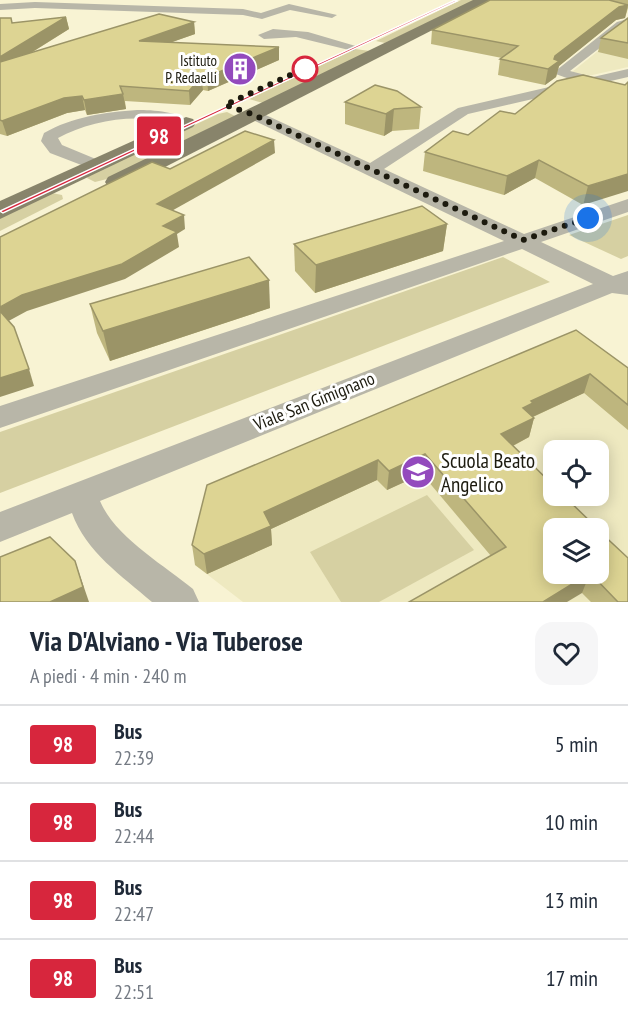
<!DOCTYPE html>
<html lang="it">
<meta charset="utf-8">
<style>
:root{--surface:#fff;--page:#f6f6f7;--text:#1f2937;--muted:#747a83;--line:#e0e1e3}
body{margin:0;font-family:"PT Sans Narrow",sans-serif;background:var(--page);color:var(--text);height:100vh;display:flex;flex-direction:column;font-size:22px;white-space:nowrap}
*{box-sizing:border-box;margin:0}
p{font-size:20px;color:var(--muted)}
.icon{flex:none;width:33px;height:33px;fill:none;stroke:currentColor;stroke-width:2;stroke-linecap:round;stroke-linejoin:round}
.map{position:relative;height:602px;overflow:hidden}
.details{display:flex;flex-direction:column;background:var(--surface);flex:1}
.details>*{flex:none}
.badge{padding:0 12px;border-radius:4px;font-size:21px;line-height:39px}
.fabs{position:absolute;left:543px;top:440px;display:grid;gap:12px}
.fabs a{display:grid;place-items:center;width:66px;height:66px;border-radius:12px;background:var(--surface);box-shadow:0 3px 15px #0003;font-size:30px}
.you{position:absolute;width:30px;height:30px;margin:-15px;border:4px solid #fff;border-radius:50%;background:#1a73e8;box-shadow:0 0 0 9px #1a73e833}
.map>.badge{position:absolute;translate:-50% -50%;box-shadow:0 0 0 3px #fff}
.round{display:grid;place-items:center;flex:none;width:63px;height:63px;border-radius:18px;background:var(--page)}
.head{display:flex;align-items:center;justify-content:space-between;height:102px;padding:0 30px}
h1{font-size:28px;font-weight:600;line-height:45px}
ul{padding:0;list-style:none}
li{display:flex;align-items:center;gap:18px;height:78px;padding:0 30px;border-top:2px solid var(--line)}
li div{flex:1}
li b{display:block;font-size:22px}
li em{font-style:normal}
li .badge{min-width:66px;font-weight:700;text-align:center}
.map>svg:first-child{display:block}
</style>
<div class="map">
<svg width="628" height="602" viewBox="0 0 628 602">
<rect width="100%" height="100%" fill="#f8f3d3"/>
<!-- built -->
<g fill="#eee9c0" fill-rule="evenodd">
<polygon points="628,27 628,67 588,76 572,72"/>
<path d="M563 351 628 381V602H243L195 565ZM554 450H598V495H554ZM554 528H598V573H554Z"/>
</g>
<!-- green -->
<g fill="#d6d0a2">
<polygon points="461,0 477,0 385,43 376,41"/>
<polygon points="355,49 370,51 263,103 249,99"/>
<polygon points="227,112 235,116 107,179 95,182 87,178 91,173 218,114"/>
<polygon points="52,193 62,195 63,199 0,231 0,216"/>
<polygon points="628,215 628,256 621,259 569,235"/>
<polygon points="503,257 550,282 0,493 0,432"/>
<polygon points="427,495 474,550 379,602 341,602 310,552"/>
</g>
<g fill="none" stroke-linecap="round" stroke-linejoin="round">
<!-- minor -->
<g fill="#b8b6a8" fill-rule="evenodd">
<polygon points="35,2 243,9 261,13 289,4 337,15 332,18 290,10 262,19 243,15 35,8 0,10 0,4"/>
<path d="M628 19V26L570 71 593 77 628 69V77L468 114 384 169 524 234 628 199V212L541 242 613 276 628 271V295L612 293 100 501C115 537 164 565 193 589L199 602H152C122 576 86 552 72 513L0 542V512L593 284 522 249 0 428V406L504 241 247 117 244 114 247 111H257L370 163 458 108 575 81 553 73 617 22Z"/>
<polygon points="273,29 308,32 359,47 353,51 296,37 264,39 258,35"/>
<path d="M137 110C153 110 180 111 192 124L184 129C175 126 166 122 156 120 125 115 85 123 58 138L62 145 103 162 106 166 103 170 97 171 50 153 41 141 44 133C72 117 105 112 137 110Z"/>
</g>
<!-- major -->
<g fill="#88846b" fill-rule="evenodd">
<polygon points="473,0 491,0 126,187 117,189 108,187 105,182 108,177"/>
<polygon points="186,117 193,119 196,123 193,127 0,219 0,201"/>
</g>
</g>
<!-- wall -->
<g fill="#beb67e">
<polygon points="490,0 628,0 628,8 625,18 616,20 559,66 556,77 545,85 498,75 500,59 502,58 431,44 432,30"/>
<polygon points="66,17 69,29 31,53 194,22 195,34 172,42 279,60 208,91 203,90 190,105 125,101 126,109 87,115 85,110 67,113 7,136 0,134 0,18 12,23"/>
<polygon points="628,18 628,59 598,52 601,38"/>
<polygon points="625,85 583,205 535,178 504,195 423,171 425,152 468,135 515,114"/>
<polygon points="345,102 421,107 419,129 392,131 384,136 345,124"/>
<polygon points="447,224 443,251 315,293 295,271 294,244"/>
<polygon points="90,304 270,308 110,361 97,333"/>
<polygon points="576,330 628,368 628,430 584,393 533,417 534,418 529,437 513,446 598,573 628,602 591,602 582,593 491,556 422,474 387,490 377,480 271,529 272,545 207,574 195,565 192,545"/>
</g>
<!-- shaded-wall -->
<g fill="#9b9467">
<polygon points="628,5 625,18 616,20 559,66 556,77 545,85 548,69 555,56 619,7"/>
<polygon points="66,17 69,29 0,72 0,57"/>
<polygon points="194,22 195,34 141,53 139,41"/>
<polygon points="279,47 279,60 208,91 207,77"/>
<polygon points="201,77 203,90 190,105 189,91"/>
<polygon points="123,94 126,109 87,115 84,100"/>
<polygon points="82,96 85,110 67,113 7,136 2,121 64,98"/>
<polygon points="394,109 392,131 384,136 386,114"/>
<polygon points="274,140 275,153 159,218 157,204"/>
<polygon points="539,160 535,178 504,195 507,176"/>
<polygon points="628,174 628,191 583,205 588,186"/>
<polygon points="184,215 185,229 177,234 179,247 125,279 27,311 3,324 0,315 0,307 22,295 163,226"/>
<polygon points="447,224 443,251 315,293 316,265"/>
<polygon points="269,280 270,308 110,361 103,331"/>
<polygon points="29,369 34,386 0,397 0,378"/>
<polygon points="590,374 584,393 528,419 534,418 529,437 497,454 501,434 523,408 531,401"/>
<polygon points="425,454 422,474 387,490 389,471"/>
<polygon points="378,460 377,480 271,529 272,545 207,574 204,554 264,512"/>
<polygon points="75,561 89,602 50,602"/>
<polygon points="590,573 582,593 567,602 543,602"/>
</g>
<!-- building -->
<g fill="#ddd493" stroke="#9b9467" stroke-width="1.5">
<polygon points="490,0 609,0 628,5 619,7 555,56 554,59 559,61 548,69 500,59 518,46 432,30"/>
<polygon points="159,14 194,22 139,41 279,47 207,77 201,77 189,91 120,86 123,94 84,100 82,96 64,98 2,121 0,120 0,62"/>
<polygon points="66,17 0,57 0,18 11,18 12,23"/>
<polygon points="628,18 628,43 601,38"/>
<polygon points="583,75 625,85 628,82 628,174 588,186 539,160 507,176 425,152 453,131 468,135 500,111 515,114 557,81"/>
<polygon points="375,85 397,91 421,107 394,109 386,114 345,102"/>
<polygon points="245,131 274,140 157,204 184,215 163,226 177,232 122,264 22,295 0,307 0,237 152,162 170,169"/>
<polygon points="422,206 447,224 316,265 294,244"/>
<polygon points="249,257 269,280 103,331 90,304"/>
<polygon points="0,311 14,327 29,369 0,378"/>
<polygon points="576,330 628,368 628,405 590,374 531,401 533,403 523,408 534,418 501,434 554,486 554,495 563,495 597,528 554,528 554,573 598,573 598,530 628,558 628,602 618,602 590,573 543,602 409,602 506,547 425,454 389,471 378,460 264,512 271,526 204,554 192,545 207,485"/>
<polygon points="50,537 75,561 83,587 50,602 0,602 0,557"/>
</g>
<!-- line -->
<polygon fill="#d7263d" stroke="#fff" stroke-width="1.5" points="455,0 457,1 3,213 0,211"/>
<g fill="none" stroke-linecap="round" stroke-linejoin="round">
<!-- walk -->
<polyline stroke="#1c1a0e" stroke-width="6" stroke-dasharray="0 10.8" points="305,69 312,65 225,105 252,114 523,240 588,218"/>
</g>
<!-- icons -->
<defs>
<symbol id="building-disc" viewBox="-11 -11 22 22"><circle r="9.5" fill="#934abd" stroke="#fff"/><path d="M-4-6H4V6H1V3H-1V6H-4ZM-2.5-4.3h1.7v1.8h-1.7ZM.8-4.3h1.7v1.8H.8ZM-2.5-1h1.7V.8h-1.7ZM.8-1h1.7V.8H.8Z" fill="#fff"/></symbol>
<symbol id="school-disc" viewBox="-11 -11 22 22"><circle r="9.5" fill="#934abd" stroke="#fff"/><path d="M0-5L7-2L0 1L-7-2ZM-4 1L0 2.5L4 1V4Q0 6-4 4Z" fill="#fff"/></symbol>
</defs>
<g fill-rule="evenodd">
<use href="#building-disc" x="221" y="50" width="38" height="38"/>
<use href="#school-disc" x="399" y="453" width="38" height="38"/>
</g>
<!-- markers -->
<circle fill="#fff" stroke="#d7263d" stroke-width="3" cx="305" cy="69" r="12"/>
<g text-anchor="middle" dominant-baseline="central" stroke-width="6" stroke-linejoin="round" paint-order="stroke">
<!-- far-poi labels -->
<g font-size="15" fill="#1c1a0e" stroke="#fff" text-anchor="end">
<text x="217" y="60">Istituto<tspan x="217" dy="17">P. Redaelli</tspan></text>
</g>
<!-- street labels -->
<g font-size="18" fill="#1c1a0e" stroke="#fff">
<text transform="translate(314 401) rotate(-22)">Viale San Gimignano</text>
</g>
<!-- near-poi labels -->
<g font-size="21" fill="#1c1a0e" stroke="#fff" text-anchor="start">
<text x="441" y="460">Scuola Beato<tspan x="441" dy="24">Angelico</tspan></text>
</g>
</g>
</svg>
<div class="fabs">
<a><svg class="icon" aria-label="locate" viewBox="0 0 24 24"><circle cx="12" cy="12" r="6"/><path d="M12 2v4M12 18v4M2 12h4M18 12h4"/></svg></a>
<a><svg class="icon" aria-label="layers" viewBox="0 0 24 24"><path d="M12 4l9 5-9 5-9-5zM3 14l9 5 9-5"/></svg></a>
</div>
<div class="you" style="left:588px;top:218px"></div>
<b class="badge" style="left:159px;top:136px;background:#d7263d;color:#fff">98</b>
</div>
<section class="details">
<div class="head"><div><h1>Via D'Alviano - Via Tuberose</h1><p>A piedi · 4 min · 240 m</p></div><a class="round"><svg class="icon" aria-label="heart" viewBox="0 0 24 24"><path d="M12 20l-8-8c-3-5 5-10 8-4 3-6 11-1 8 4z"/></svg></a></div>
<ul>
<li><span class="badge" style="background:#d7263d;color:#fff">98</span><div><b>Bus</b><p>22:39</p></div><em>5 min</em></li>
<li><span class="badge" style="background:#d7263d;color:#fff">98</span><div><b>Bus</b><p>22:44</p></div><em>10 min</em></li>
<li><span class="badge" style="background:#d7263d;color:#fff">98</span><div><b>Bus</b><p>22:47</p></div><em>13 min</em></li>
<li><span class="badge" style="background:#d7263d;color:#fff">98</span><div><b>Bus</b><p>22:51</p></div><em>17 min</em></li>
</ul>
</section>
